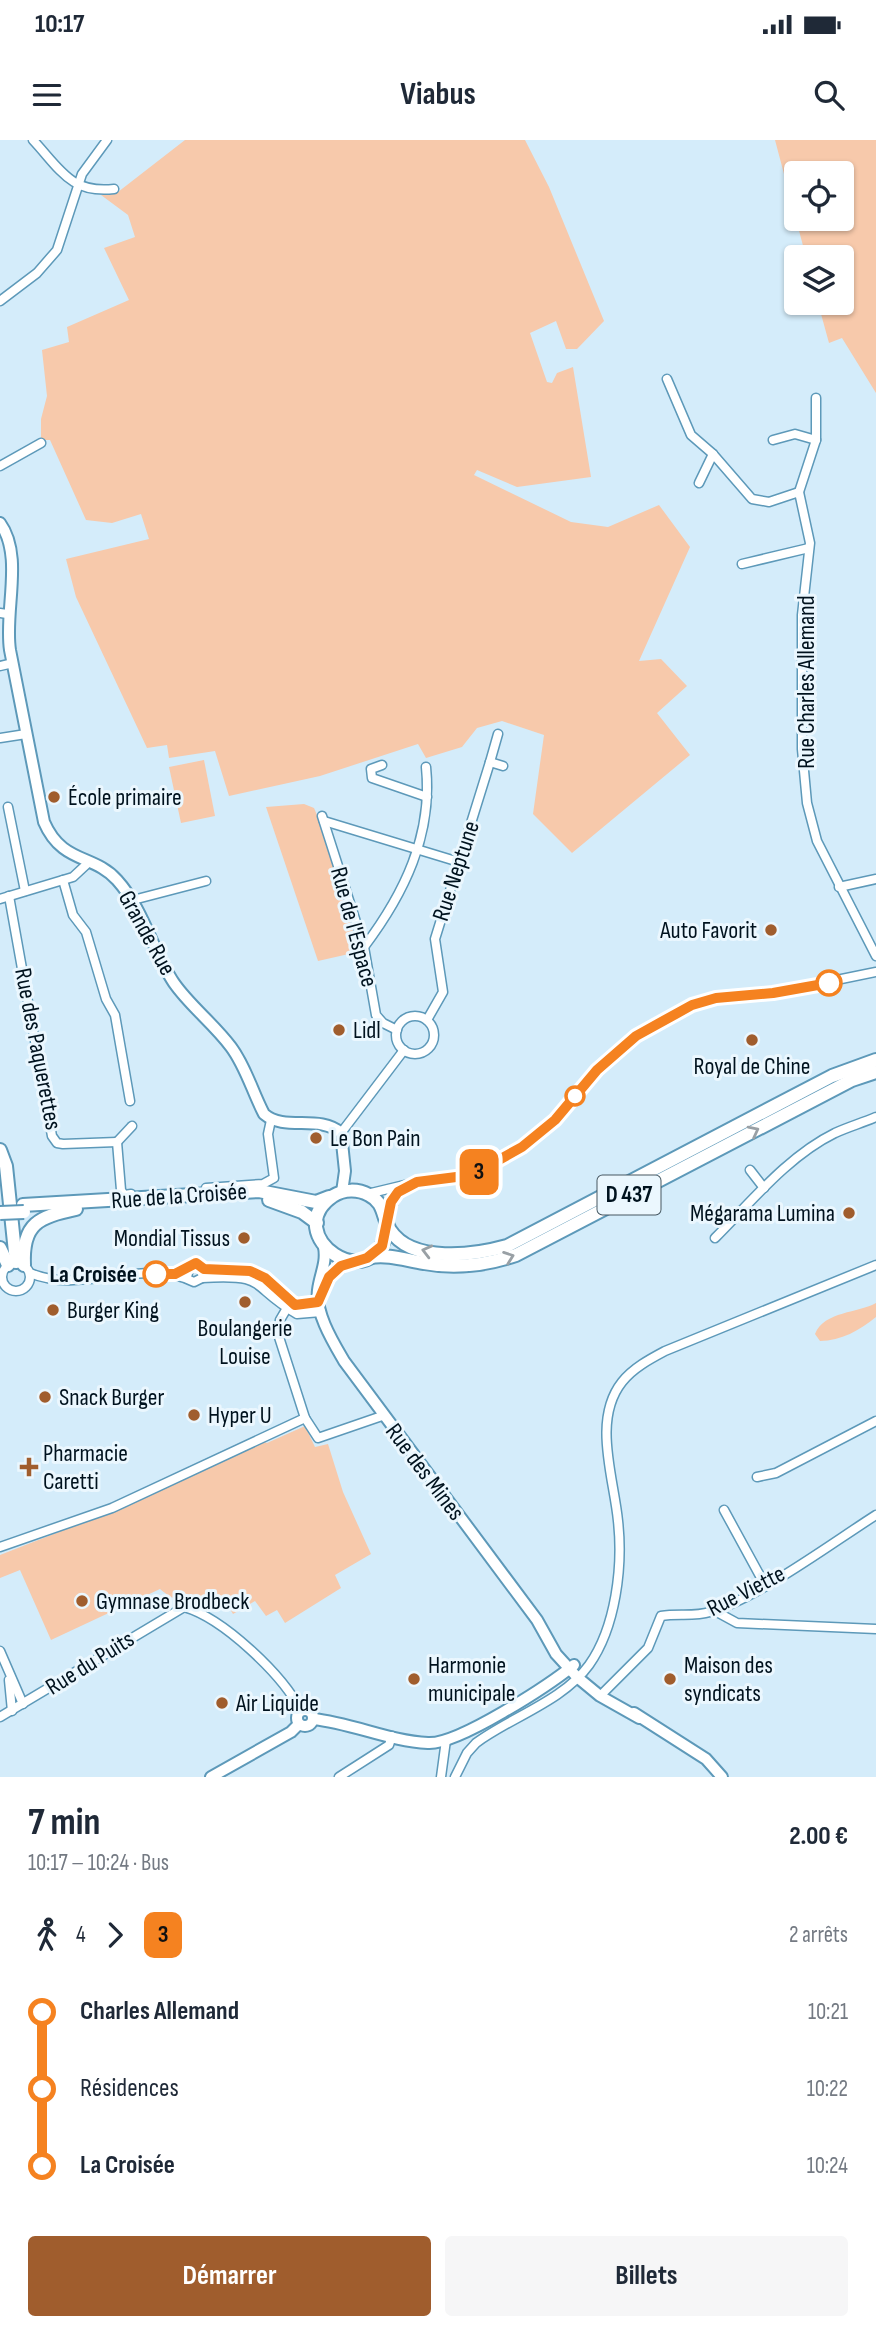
<!DOCTYPE html>
<html lang="fr">
<meta charset="utf-8">
<style>
:root{--surface:#fff;--page:#f6f6f7;--text:#1f2937;--muted:#747a83;--accent:#a05d2d}
body{margin:0;font-family:"Sofia Sans Condensed",sans-serif;background:var(--page);color:var(--text);height:100vh;display:flex;flex-direction:column;font-size:26px;white-space:nowrap}
*{box-sizing:border-box;margin:0}
p{font-size:23px;color:var(--muted)}
.icon{flex:none;width:38px;height:38px;fill:none;stroke:currentColor;stroke-width:2;stroke-linecap:round;stroke-linejoin:round}
.map{position:relative;height:1637px;overflow:hidden}
.sheet{display:flex;flex-direction:column;background:var(--surface);flex:1}
.sheet>*{flex:none}
.badge{padding:0 14px;border-radius:10px;font-size:24px;line-height:46px}
.fabs{position:absolute;left:784px;top:21px;display:grid;gap:14px}
.fabs a{display:grid;place-items:center;width:70px;height:70px;border-radius:7px;background:var(--surface);box-shadow:0 2px 5px #0004;font-size:35px}
.map>.badge{position:absolute;translate:-50% -50%;box-shadow:0 0 0 4px #fff}
.legs{display:flex;align-items:center;gap:10px;height:77px;padding:0 28px;font-size:23px}
.legs p{margin-inline-start:auto}
.summary{display:flex;align-items:center;justify-content:space-between;height:119px;padding:0 28px}
h1{font-size:38px;font-weight:700;line-height:52px}
.cta{display:flex;gap:14px;margin-top:auto;padding:14px 28px}
.cta a{flex:1;height:80px;border-radius:7px;background:var(--accent);color:#fff;font-size:28px;font-weight:700;line-height:80px;text-align:center}
.cta a+a{background:var(--page);color:var(--text)}
ul{padding:0 28px;list-style:none}
li{display:flex;align-items:center;gap:24px;height:77px;font-size:26px}
li i{display:grid;place-items:center;width:10px;height:100%;margin:0 9px;background:currentColor}
li i::after{content:'';width:18px;height:18px;margin:-9px;border:5px solid;border-radius:50%;background:var(--surface)}
li p{margin-inline-start:auto}
li:first-child i{background:linear-gradient(#0000 50%,currentColor 0)}
li:last-child i{background:linear-gradient(currentColor 50%,#0000 0)}
.status{display:flex;justify-content:space-between;align-items:center;height:49px;padding:0 35px;background:var(--surface);direction:ltr}
.status svg{height:19px;fill:currentColor}
header{display:flex;justify-content:space-between;align-items:center;height:91px;padding:0 28px;background:var(--surface);font-size:32px;font-weight:700}
.map>svg:first-child{display:block}
</style>
<div class="status"><b>10:17</b><svg viewBox="0 0 49 12"><path d="M0 12V9h3v3zM5 12V6h3v6zM10 12V3h3v9zM15 12V0h3v12zM26 1h20v11H26zM47 4h2v5h-2z"/></svg></div>
<header><svg class="icon" aria-label="menu" viewBox="0 0 24 24"><path d="M4 6h16M4 12h16M4 18h16"/></svg>Viabus<svg class="icon" aria-label="search" viewBox="0 0 24 24"><circle cx="10" cy="10" r="6"/><path d="M15 15l6 6"/></svg></header>
<div class="map">
<svg width="876" height="1637" viewBox="0 0 876 1637">
<rect width="100%" height="100%" fill="#d4ecfa"/>
<!-- green -->
<g fill="#f7c9ab" fill-rule="evenodd">
<polygon points="185,0 525,0 549,47 604,181 577,209 566,209 556,181 530,193 547,242 552,243 557,233 573,227 591,337 517,347 477,330 474,335 571,382 608,387 659,365 690,407 639,521 661,519 687,546 657,573 690,615 572,713 533,674 544,595 502,581 477,588 462,607 426,618 418,604 320,636 229,656 215,611 169,618 167,605 147,608 76,457 66,419 149,399 141,374 112,383 86,380 50,300 41,300 41,279 47,256 42,210 69,202 67,187 129,160 104,108 135,97 128,75 101,55 118,52"/>
<path d="M775 0H876V253L842 198 829 203 818 163H842V117H806ZM796 33H842V79H796Z"/>
<polygon points="204,620 215,676 181,683 169,627"/>
<polygon points="304,664 314,668 317,675 362,811 318,821 266,667"/>
<path d="M876 1163V1177C860 1190 841 1201 820 1201L815 1194C824 1171 859 1173 876 1163Z"/>
<path d="M305 1286 315 1307 328 1304 343 1352 371 1414 335 1435 341 1448 285 1483 277 1470 266 1476 255 1461 233 1474 227 1464H214L207 1455 201 1458 197 1454C181 1463 174 1461 160 1449L51 1500 20 1430 0 1438V1415L115 1370 262 1301 267 1303Z"/>
</g>
<g fill="none" stroke-linecap="round" stroke-linejoin="round">
<defs>
<g id="street">
<path d="M33 0C60 29 71 54 114 49"/>
<polyline points="0,161 37,133 57,110 82,34 107,0"/>
<polyline points="667,239 691,295 713,314 752,359 769,362 799,352"/>
<polyline points="816,258 816,300"/>
<polyline points="773,300 795,294 816,300 799,352 810,403 802,475 802,609 807,663 817,701 876,816"/>
<polyline points="0,326 41,303"/>
<polyline points="699,343 713,314"/>
<polyline points="742,424 809,408"/>
<polyline points="0,473 7,474"/>
<polyline points="0,526 13,523"/>
<polyline points="498,594 490,622 503,626"/>
<polyline points="0,598 26,594"/>
<polyline points="382,625 371,629 372,638 427,657"/>
<polyline points="8,667 25,751"/>
<polyline points="322,676 364,807 376,875 383,883 397,890"/>
<polyline points="324,681 459,722"/>
<polyline points="63,740 73,775 86,792 106,859 115,875 130,961"/>
<polyline points="839,747 876,739"/>
<polyline points="9,756 52,996 57,1003 63,1004 117,1002"/>
<polyline points="0,759 73,737 88,723"/>
<polyline points="133,760 206,741"/>
<path d="M364 807C404 754 433 695 426 627"/>
<circle cx="415" cy="895" r="19"/>
<polyline points="427,880 443,852 435,799 490,622"/>
<polyline points="341,993 404,910"/>
<polyline points="117,1002 121,1050 124,1055 131,1054"/>
<polyline points="117,1002 132,986"/>
<polyline points="750,1030 764,1048"/>
<polyline points="206,1048 263,1044 274,1038 268,994 271,980"/>
<polyline points="367,1054 417,1042 472,1035 488,1028 522,1007 555,980 613,914 636,896 692,865 716,858 773,853 876,832"/>
<polyline points="387,1078 398,1052 411,1045"/>
<path d="M715 1098C751 1062 788 1016 835 993 848 987 862 983 876 977"/>
<circle cx="16" cy="1137" r="14"/>
<polyline points="204,1129 250,1131 265,1138 295,1165 318,1162"/>
<path d="M30 1133C82 1155 144 1117 194 1142L202 1138 204 1129 199 1124 190 1125 187 1137"/>
<path d="M202 1138C269 1134 248 1145 297 1174L321 1172"/>
<polyline points="305,1278 318,1298 382,1276"/>
<polyline points="757,1337 776,1333 876,1281"/>
<polyline points="724,1370 765,1445"/>
<polyline points="0,1407 112,1368 305,1278 278,1194 280,1180 287,1168"/>
<polyline points="715,1471 737,1483 876,1489"/>
<polyline points="0,1511 23,1564"/>
<polyline points="9,1540 12,1571"/>
<path d="M600 1556 648 1508 661 1476C678 1473 694 1477 710 1472 758 1458 832 1403 876 1375"/>
<path d="M0 1577 184 1467C223 1478 283 1535 301 1571"/>
<polyline points="339,1637 389,1605 392,1596"/>
<polyline points="441,1637 446,1600"/>
<path d="M455 1637 467 1613 476 1603C511 1577 563 1561 589 1525 616 1487 623 1426 618 1381 614 1338 592 1280 622 1242 633 1228 650 1219 665 1211L876 1125"/>
</g>
<g id="secondary">
<path d="M0 383C24 416 4 471 10 510L44 682C62 724 94 714 117 740 144 770 152 810 174 843 190 866 214 884 231 907 246 927 252 951 264 974 285 992 319 974 341 993L345 1031 342 1052"/>
<path d="M324 1107C327 1123 320 1134 318 1150 315 1173 333 1202 344 1221L537 1480 556 1514 577 1537 600 1556 639 1578"/>
<polyline points="323,1150 329,1137 349,1121"/>
<circle cx="305" cy="1578" r="8"/>
<polyline points="634,1573 706,1619 722,1637"/>
<path d="M313 1579C352 1583 389 1601 428 1603 458 1605 549 1545 574 1525"/>
<polyline points="211,1637 291,1592 299,1584"/>
</g>
<g id="primary">
<polyline points="0,1010 6,1026 16,1122"/>
<polyline points="269,1060 302,1072 317,1083"/>
<polyline points="23,1065 259,1051 316,1062 329,1057"/>
<path d="M388 1086C375 1164 277 1094 333 1056 344 1049 358 1049 369 1055 385 1063 382 1077 390 1090 412 1124 475 1115 507 1106L832 936 876 920"/>
<polyline points="0,1108 8,1125"/>
<path d="M370 1117C389 1114 405 1120 424 1123 455 1129 486 1125 516 1115L852 940 876 932"/>
<path d="M24 1125C22 1083 39 1077 76 1069"/>
</g>
</defs>
<!-- street casing -->
<use href="#street" stroke="#5d99b9" stroke-width="11"/>
<!-- secondary casing -->
<use href="#secondary" stroke="#5d99b9" stroke-width="14"/>
<!-- primary casing -->
<use href="#primary" stroke="#5d99b9" stroke-width="16"/>
<!-- street -->
<use href="#street" stroke="#fff" stroke-width="8"/>
<!-- secondary -->
<use href="#secondary" stroke="#fff" stroke-width="10"/>
<!-- primary -->
<use href="#primary" stroke="#fff" stroke-width="12"/>
<defs>
<polyline id="primary-bridge" points="0,1073 24,1072"/>
</defs>
<!-- primary-bridge casing -->
<use href="#primary-bridge" stroke="#5d99b9" stroke-width="16" stroke-linecap="butt"/>
<!-- primary-bridge -->
<use href="#primary-bridge" stroke="#fff" stroke-width="12"/>
</g>
<!-- one-way arrows -->
<defs><path id="oneway-chevron" d="M-2-3.5L2.5 0L-2 3.5" fill="none" stroke-width="1.6" stroke-linecap="round" stroke-linejoin="round" transform="scale(1.75)"/></defs>
<g stroke="#99a0a5">
<use href="#oneway-chevron" transform="translate(754 991) rotate(-27)"/>
<use href="#oneway-chevron" transform="translate(427 1111) rotate(-166)"/>
<use href="#oneway-chevron" transform="translate(509 1117) rotate(-20)"/>
</g>
<g fill="none" stroke-linecap="round" stroke-linejoin="round">
<defs>
<polyline id="line-1" points="156,1134 175,1134 196,1123 204,1129 250,1131 265,1138 295,1165 318,1162 329,1137 341,1126 367,1118 382,1106 391,1062 398,1052 417,1042 472,1035 522,1007 555,980 597,930 636,896 692,865 716,858 773,853 829,843"/>
</defs>
<!-- line-1 casing -->
<use href="#line-1" stroke="#fff" stroke-width="16"/>
<!-- line-1 -->
<use href="#line-1" stroke="#f58220" stroke-width="10"/>
</g>
<!-- markers -->
<g fill="#a05d2d" stroke="#ebf7fe" stroke-width="2.5">
<circle cx="54" cy="657" r="7"/>
<circle cx="771" cy="790" r="7"/>
<circle cx="339" cy="890" r="7"/>
<circle cx="752" cy="900" r="7"/>
<circle cx="316" cy="998" r="7"/>
<circle cx="849" cy="1073" r="7"/>
<circle cx="244" cy="1098" r="7"/>
<circle cx="245" cy="1162" r="7"/>
<circle cx="53" cy="1170" r="7"/>
<circle cx="45" cy="1257" r="7"/>
<circle cx="194" cy="1275" r="7"/>
<path d="M25.5 1316.5h7v7h7v7h-7v7h-7v-7h-7v-7h7z"/>
<circle cx="82" cy="1461" r="7"/>
<circle cx="414" cy="1539" r="7"/>
<circle cx="670" cy="1539" r="7"/>
<circle cx="222" cy="1563" r="7"/>
</g>
<g fill="#fff" stroke="#f58220" stroke-width="3.5">
<circle cx="829" cy="843" r="12"/>
<circle cx="575" cy="956" r="9"/>
<circle cx="156" cy="1134" r="12"/>
</g>
<g text-anchor="middle" dominant-baseline="central" stroke-width="6" stroke-linejoin="round" paint-order="stroke">
<!-- shield labels -->
<rect fill="#ebf7fe" stroke="#465761" stroke-width="2" x="597.5" y="1035.5" width="63" height="39" rx="5"/>
<g font-size="23" font-weight="bold" fill="#00121e">
<text x="629" y="1055">D 437</text>
</g>
<!-- street labels -->
<g font-size="24" fill="#00121e" stroke="#ebf7fe">
<text transform="translate(806 542) rotate(-90)">Rue Charles Allemand</text>
<text transform="translate(456 731) rotate(-72)">Rue Neptune</text>
<text transform="translate(354 787) rotate(75)">Rue de l'Espace</text>
<text transform="translate(147 793) rotate(61)">Grande Rue</text>
<text transform="translate(38 909) rotate(79)">Rue des Paquerettes</text>
<text transform="translate(179 1056) rotate(-4)">Rue de la Croisée</text>
<text transform="translate(425 1332) rotate(53)">Rue des Mines</text>
<text transform="translate(746 1451) rotate(-27)">Rue Viette</text>
<text transform="translate(90 1523) rotate(-32)">Rue du Puits</text>
</g>
<!-- poi labels -->
<g font-size="24" fill="#00121e" stroke="#ebf7fe" text-anchor="start">
<text x="68" y="657">École primaire</text>
<text x="757" y="790" text-anchor="end">Auto Favorit</text>
<text x="353" y="890">Lidl</text>
<text x="752" y="926" text-anchor="middle">Royal de Chine</text>
<text x="330" y="998">Le Bon Pain</text>
<text x="835" y="1073" text-anchor="end">Mégarama Lumina</text>
<text x="230" y="1098" text-anchor="end">Mondial Tissus</text>
<text x="67" y="1170">Burger King</text>
<text x="245" y="1188" text-anchor="middle">Boulangerie<tspan x="245" dy="28">Louise</tspan></text>
<text x="59" y="1257">Snack Burger</text>
<text x="208" y="1275">Hyper U</text>
<text x="43" y="1313">Pharmacie<tspan x="43" dy="28">Caretti</tspan></text>
<text x="96" y="1461">Gymnase Brodbeck</text>
<text x="428" y="1525">Harmonie<tspan x="428" dy="28">municipale</tspan></text>
<text x="684" y="1525">Maison des<tspan x="684" dy="28">syndicats</tspan></text>
<text x="236" y="1563">Air Liquide</text>
</g>
<!-- stop labels -->
<g font-size="24" font-weight="bold" fill="#00121e" stroke="#ebf7fe" text-anchor="end">
<text x="137" y="1134">La Croisée</text>
</g>
</g>
</svg>
<div class="fabs">
<a><svg class="icon" aria-label="locate" viewBox="0 0 24 24"><circle cx="12" cy="12" r="6"/><path d="M12 2v4M12 18v4M2 12h4M18 12h4"/></svg></a>
<a><svg class="icon" aria-label="layers" viewBox="0 0 24 24"><path d="M12 4l9 5-9 5-9-5zM3 14l9 5 9-5"/></svg></a>
</div>
<b class="badge" style="left:479px;top:1032px;background:#f58220;color:#111">3</b>
</div>
<section class="sheet">
<div class="summary"><div><h1>7 min</h1><p>10:17 – 10:24 · Bus</p></div><b>2.00 €</b></div>
<div class="legs"><svg class="icon" aria-label="walk" viewBox="0 0 24 24"><circle cx="13" cy="4" r="2"/><path d="M13 8l-2 6 4 7M11 14l-3 7M7 12l3-4h3l4 4"/></svg>4<svg class="icon" aria-label="forward" viewBox="0 0 24 24"><path d="M9 5l7 7-7 7"/></svg><b class="badge" style="background:#f58220;color:#111">3</b><p>2 arrêts</p></div>
<ul>
<li><i style="color:#f58220"></i><b>Charles Allemand</b><p>10:21</p></li>
<li><i style="color:#f58220"></i><span>Résidences</span><p>10:22</p></li>
<li><i style="color:#f58220"></i><b>La Croisée</b><p>10:24</p></li>
</ul>
<div class="cta"><a>Démarrer</a><a>Billets</a></div>
</section>
